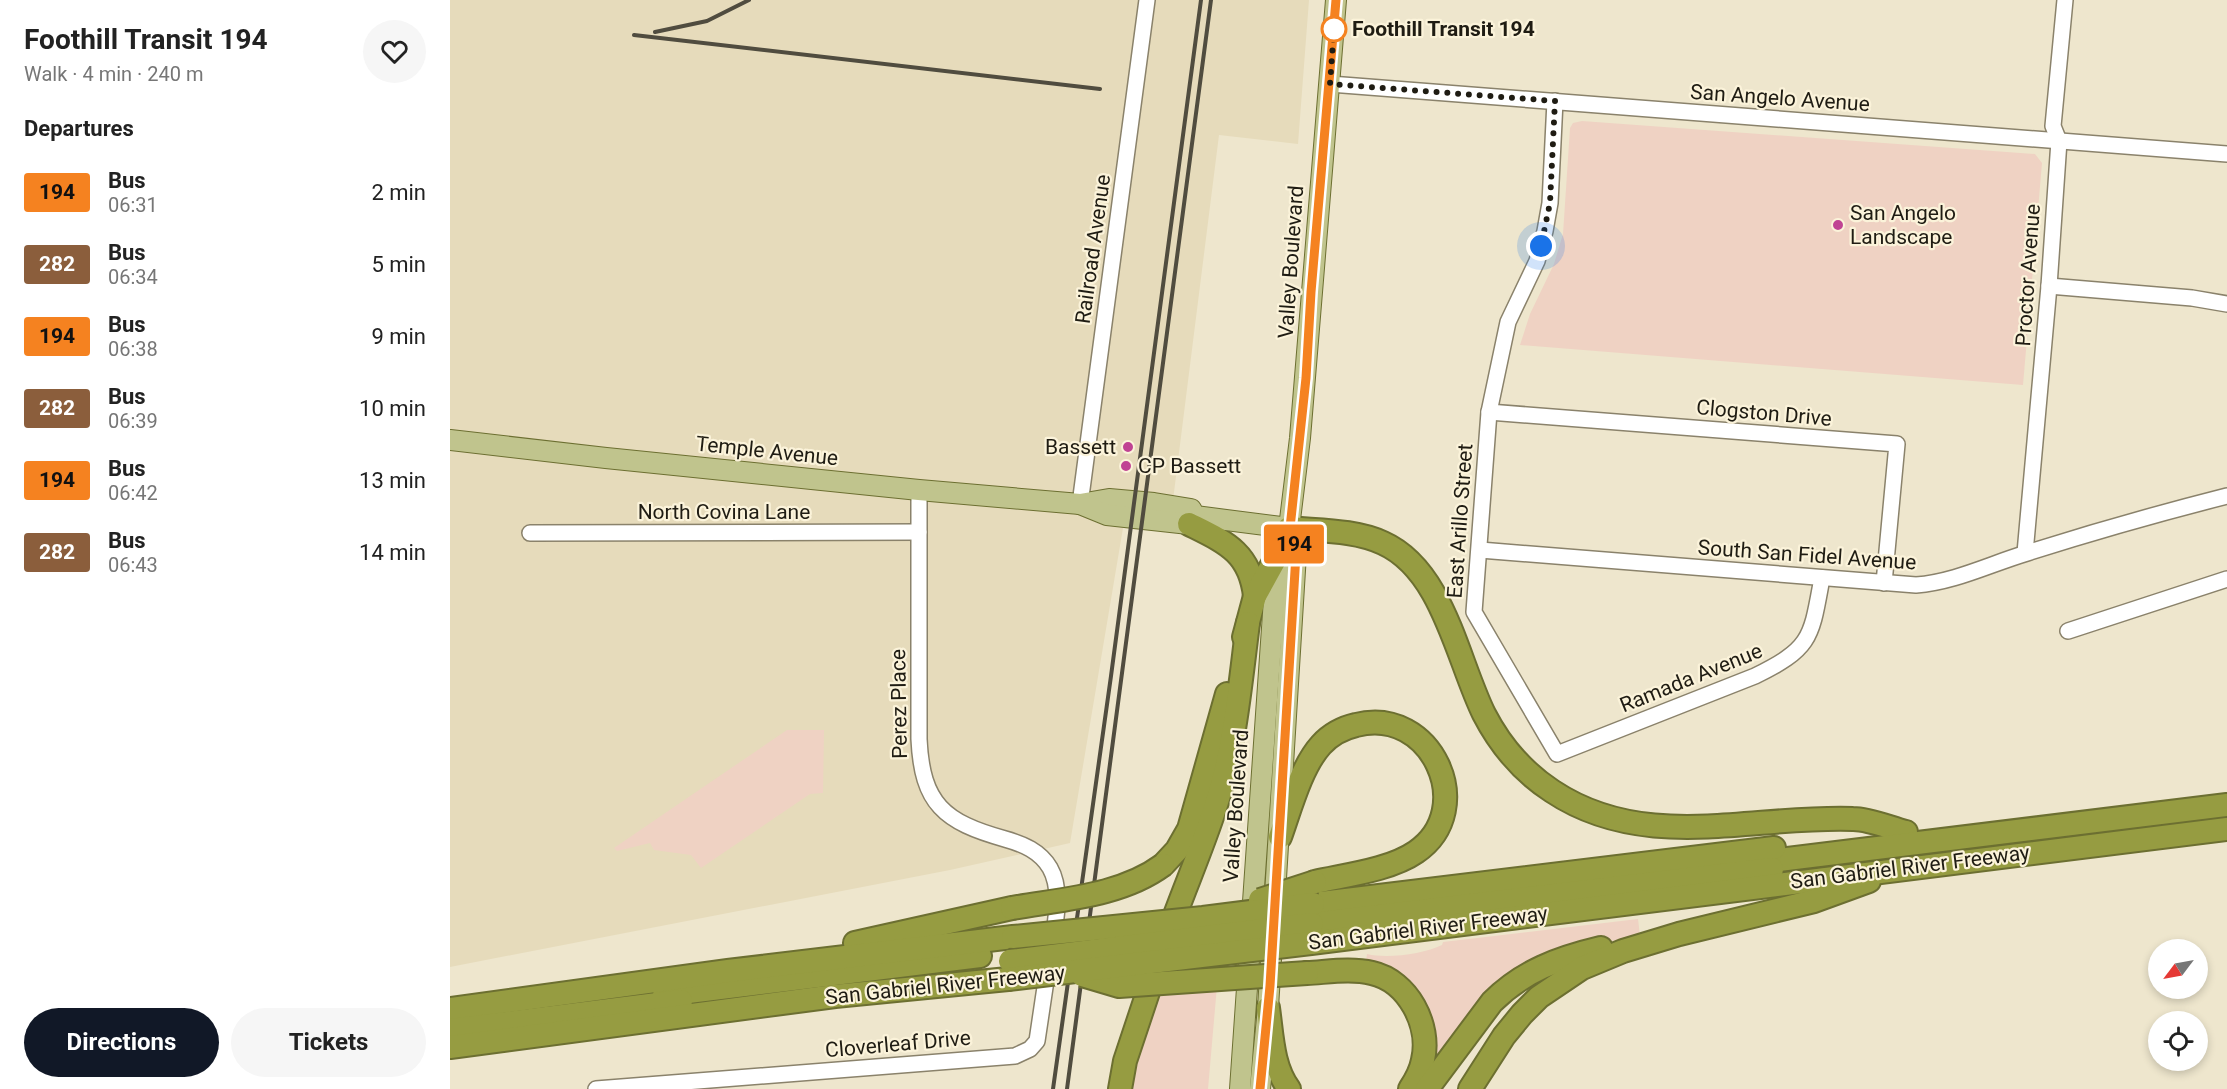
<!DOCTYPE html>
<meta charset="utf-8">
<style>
:root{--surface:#fff;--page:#f6f6f6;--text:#222;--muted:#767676;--accent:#111827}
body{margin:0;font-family:Roboto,sans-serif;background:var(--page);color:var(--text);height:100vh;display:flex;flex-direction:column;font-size:22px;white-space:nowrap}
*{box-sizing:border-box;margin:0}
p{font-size:20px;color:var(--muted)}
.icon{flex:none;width:33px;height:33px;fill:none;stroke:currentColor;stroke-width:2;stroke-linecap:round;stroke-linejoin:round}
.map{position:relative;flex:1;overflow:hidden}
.drawer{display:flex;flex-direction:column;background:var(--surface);width:450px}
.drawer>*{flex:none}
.badge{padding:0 12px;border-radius:4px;font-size:21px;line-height:39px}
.needle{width:39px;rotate:238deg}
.controls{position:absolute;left:1698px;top:939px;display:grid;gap:12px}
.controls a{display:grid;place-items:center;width:60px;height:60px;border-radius:50%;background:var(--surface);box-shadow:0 3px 9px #0003;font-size:30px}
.you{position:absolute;width:30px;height:30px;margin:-15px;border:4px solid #fff;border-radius:50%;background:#1a73e8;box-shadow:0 0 0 9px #1a73e833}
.map>.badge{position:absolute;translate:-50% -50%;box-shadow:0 0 0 3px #fff}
h2{padding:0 24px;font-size:22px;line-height:54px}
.round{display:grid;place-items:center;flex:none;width:63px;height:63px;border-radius:32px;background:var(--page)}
.headline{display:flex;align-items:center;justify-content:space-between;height:102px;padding:0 24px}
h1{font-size:28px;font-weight:700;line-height:45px}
.action{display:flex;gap:12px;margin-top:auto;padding:12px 24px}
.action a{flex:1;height:69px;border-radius:36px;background:var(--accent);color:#fff;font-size:24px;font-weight:700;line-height:69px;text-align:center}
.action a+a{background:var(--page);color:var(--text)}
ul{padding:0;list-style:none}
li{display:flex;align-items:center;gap:18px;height:72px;padding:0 24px}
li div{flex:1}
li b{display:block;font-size:22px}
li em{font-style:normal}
li .badge{min-width:66px;font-weight:700;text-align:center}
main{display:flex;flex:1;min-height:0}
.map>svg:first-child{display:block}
</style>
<main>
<section class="drawer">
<div class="headline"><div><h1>Foothill Transit 194</h1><p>Walk · 4 min · 240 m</p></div><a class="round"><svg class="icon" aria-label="heart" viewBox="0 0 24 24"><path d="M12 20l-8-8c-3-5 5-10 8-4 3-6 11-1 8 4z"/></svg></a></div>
<h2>Departures</h2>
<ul>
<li><span class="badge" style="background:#f58220;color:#111">194</span><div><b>Bus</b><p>06:31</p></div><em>2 min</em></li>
<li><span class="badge" style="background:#8b5e3c;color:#fff">282</span><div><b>Bus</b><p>06:34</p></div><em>5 min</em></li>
<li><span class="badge" style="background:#f58220;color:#111">194</span><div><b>Bus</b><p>06:38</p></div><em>9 min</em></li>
<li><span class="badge" style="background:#8b5e3c;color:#fff">282</span><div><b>Bus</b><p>06:39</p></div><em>10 min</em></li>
<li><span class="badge" style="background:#f58220;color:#111">194</span><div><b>Bus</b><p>06:42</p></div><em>13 min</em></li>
<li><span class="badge" style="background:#8b5e3c;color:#fff">282</span><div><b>Bus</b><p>06:43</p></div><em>14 min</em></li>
</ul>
<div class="action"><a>Directions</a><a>Tickets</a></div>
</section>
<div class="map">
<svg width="1777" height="1089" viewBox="0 0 1777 1089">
<rect width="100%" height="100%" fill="#eee6cd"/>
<!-- built -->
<polygon fill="#e6dbbb" points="0,0 859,0 848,144 769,135 719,532 673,528 620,843 500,870 0,967"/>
<!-- green -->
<g fill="#efd2c3">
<polygon points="1132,121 1585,154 1592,163 1573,385 1070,345 1080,314 1104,264 1113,234 1120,128 1123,123"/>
<polygon points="337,730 374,730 373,793 360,794 251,868 241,855 204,850 200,843 167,851 164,848"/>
<path d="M1188 919 1190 936 1097 952 1095 957 970 1089 978 1023 916 961 917 954C937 959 974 954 992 945L993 942Z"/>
<polygon points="710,986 767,986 758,1089 676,1089"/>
</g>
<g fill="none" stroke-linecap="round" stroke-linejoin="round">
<defs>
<g id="minor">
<polyline points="880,84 1777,154"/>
<path d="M1105 101 1100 203 1095 231 1087 261 1058 322 1039 412 1024 612 1107 754 1305 676C1362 648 1361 638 1372 578"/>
<polyline points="1599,286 1742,298 1777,304"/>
<polyline points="1039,412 1447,444 1434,583"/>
<path d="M469 490V739C472 804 494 822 555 839 573 844 590 851 600 868 612 889 606 918 603 940"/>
<polyline points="630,504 697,0"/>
<polyline points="80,533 469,532"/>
<path d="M1030 550 1466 585C1505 582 1540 564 1577 553 1643 532 1710 513 1777 496"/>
<polyline points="1575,553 1599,286 1609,141 1603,126 1615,0"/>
<polyline points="1618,631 1777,579"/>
<polyline points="146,1089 565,1056 580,1049 587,1041 598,967"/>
</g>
<g id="major">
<polyline points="0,440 156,458 469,490 630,504 659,499 704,503 741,509 745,516 839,528"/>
<polyline points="630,504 657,515 739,524 745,516"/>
<polyline points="790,1089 827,556 839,528 850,438 886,0"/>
<polyline points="810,1089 818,1008 846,554 839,528"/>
</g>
<g id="highway">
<path d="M739 524C775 542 800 552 805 596"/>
<path d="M839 528C870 531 905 530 933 543 993 570 1007 659 1034 714 1050 745 1073 772 1102 791 1195 853 1301 815 1403 819 1420 819 1440 828 1456 832"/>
<polyline points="794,637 805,596 827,556"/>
<path d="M830 837C840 809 851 767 871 745 880 735 893 728 906 725 981 705 1029 809 966 852 940 870 896 875 865 882"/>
<polyline points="1305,863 1777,805"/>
<polyline points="713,865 727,850 739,829 777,694"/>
<polyline points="863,904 1324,848"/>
<polyline points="862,924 1322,869"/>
<path d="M717 937C732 894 751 851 765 808 785 748 790 685 798 623"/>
<polyline points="405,943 562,908"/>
<polyline points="861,943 1777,829"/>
<path d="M857 973C878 972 901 968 922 973 958 981 981 1025 973 1060 971 1071 966 1080 960 1089"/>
<polyline points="214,995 530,956"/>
<path d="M818 1008C822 1035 822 1066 839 1089"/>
<polyline points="0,1009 278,971 563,937"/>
<polyline points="0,1030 231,1001"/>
<polyline points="0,1047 385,996 558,979"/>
<polyline points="670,1089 675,1061 706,968"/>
<path d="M977 1089 1042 1002C1073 971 1109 958 1151 948"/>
<polyline points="1020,1089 1054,1036 1072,1014 1089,997 1132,968 1173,951 1229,934 1364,901 1419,881"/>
</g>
</defs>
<!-- minor casing -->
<use href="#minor" stroke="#8a826b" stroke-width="18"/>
<!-- major casing -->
<use href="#major" stroke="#6c6f31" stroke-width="22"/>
<!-- highway casing -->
<use href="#highway" stroke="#6c6f31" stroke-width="26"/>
<!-- minor -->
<use href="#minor" stroke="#fff" stroke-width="15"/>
<!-- major -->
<use href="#major" stroke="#c0c48d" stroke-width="20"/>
<!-- highway -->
<use href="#highway" stroke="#969c41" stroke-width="22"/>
<!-- rail -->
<g stroke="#504c3f" stroke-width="4">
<polyline points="205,32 257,21 299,0"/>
<polyline points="184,35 650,89"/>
<polyline points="603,1089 661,676 751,0"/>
<polyline points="617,1089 761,0"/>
</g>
<defs>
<g id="highway-bridge">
<polyline points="810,900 865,882"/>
<path d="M562 908C613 899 671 896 713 865"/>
<polyline points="563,937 753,918 863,904"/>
<polyline points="560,961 862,924"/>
<polyline points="632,975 669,986 857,973"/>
<polyline points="558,979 861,943"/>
</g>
</defs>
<!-- highway-bridge casing -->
<use href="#highway-bridge" stroke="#6c6f31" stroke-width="26" stroke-linecap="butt"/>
<!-- highway-bridge -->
<use href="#highway-bridge" stroke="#969c41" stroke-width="22"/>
</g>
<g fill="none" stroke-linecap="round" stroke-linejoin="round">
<defs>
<polyline id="line" points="810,1089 820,986 846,554 840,528 856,378 861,292 886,0"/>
</defs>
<!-- line casing -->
<use href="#line" stroke="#fff" stroke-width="14"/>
<!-- line -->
<use href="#line" stroke="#f58220" stroke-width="9"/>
<!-- walk -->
<polyline stroke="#1f1c13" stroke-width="6" stroke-dasharray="0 10.8" points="884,29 880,84 1105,101 1100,203 1091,246"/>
</g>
<!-- markers -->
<circle fill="#fff" stroke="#f58220" stroke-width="3" cx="884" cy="29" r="12"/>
<g fill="#c04393" stroke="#fbf3da" stroke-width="2">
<circle cx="1388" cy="225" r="6"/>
<circle cx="678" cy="447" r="6"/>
<circle cx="676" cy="466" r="6"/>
</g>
<g text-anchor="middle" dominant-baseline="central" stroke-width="4.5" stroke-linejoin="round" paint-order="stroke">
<!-- stop labels -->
<g font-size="21" font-weight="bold" fill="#1f1c13" stroke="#fbf3da" text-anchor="start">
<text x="902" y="29">Foothill Transit 194</text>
</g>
<!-- street labels -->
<g font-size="21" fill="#1f1c13" stroke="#fbf3da">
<text transform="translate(1330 98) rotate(4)">San Angelo Avenue</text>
<text transform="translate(643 249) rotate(-82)">Railroad Avenue</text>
<text transform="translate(841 262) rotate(-86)">Valley Boulevard</text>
<text transform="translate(1578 275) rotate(-86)">Proctor Avenue</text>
<text transform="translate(1314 413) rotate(5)">Clogston Drive</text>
<text transform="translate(317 451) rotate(6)">Temple Avenue</text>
<text x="274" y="512">North Covina Lane</text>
<text transform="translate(1010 521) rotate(-86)">East Arillo Street</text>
<text transform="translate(1357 555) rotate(4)">South San Fidel Avenue</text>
<text transform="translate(1241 678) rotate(-22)">Ramada Avenue</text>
<text transform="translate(449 704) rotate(-91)">Perez Place</text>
<text transform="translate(786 806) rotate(-86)">Valley Boulevard</text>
<text transform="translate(1460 867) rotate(-7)">San Gabriel River Freeway</text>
<text transform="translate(978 928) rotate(-7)">San Gabriel River Freeway</text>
<text transform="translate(495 985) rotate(-6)">San Gabriel River Freeway</text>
<text transform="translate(448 1044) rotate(-5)">Cloverleaf Drive</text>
</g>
<!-- poi labels -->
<g font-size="21" fill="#1f1c13" stroke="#fbf3da" text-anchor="start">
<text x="1400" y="213">San Angelo<tspan x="1400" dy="24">Landscape</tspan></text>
<text x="666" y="447" text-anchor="end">Bassett</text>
<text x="688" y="466">CP Bassett</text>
</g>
</g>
</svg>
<div class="controls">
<a><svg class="needle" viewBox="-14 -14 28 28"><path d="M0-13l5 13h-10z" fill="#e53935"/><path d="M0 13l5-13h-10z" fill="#767676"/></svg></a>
<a><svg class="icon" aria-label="locate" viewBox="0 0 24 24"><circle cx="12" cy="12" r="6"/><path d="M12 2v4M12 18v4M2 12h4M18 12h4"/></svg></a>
</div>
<div class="you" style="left:1091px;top:246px"></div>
<b class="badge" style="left:844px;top:544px;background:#f58220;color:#111">194</b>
</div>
</main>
